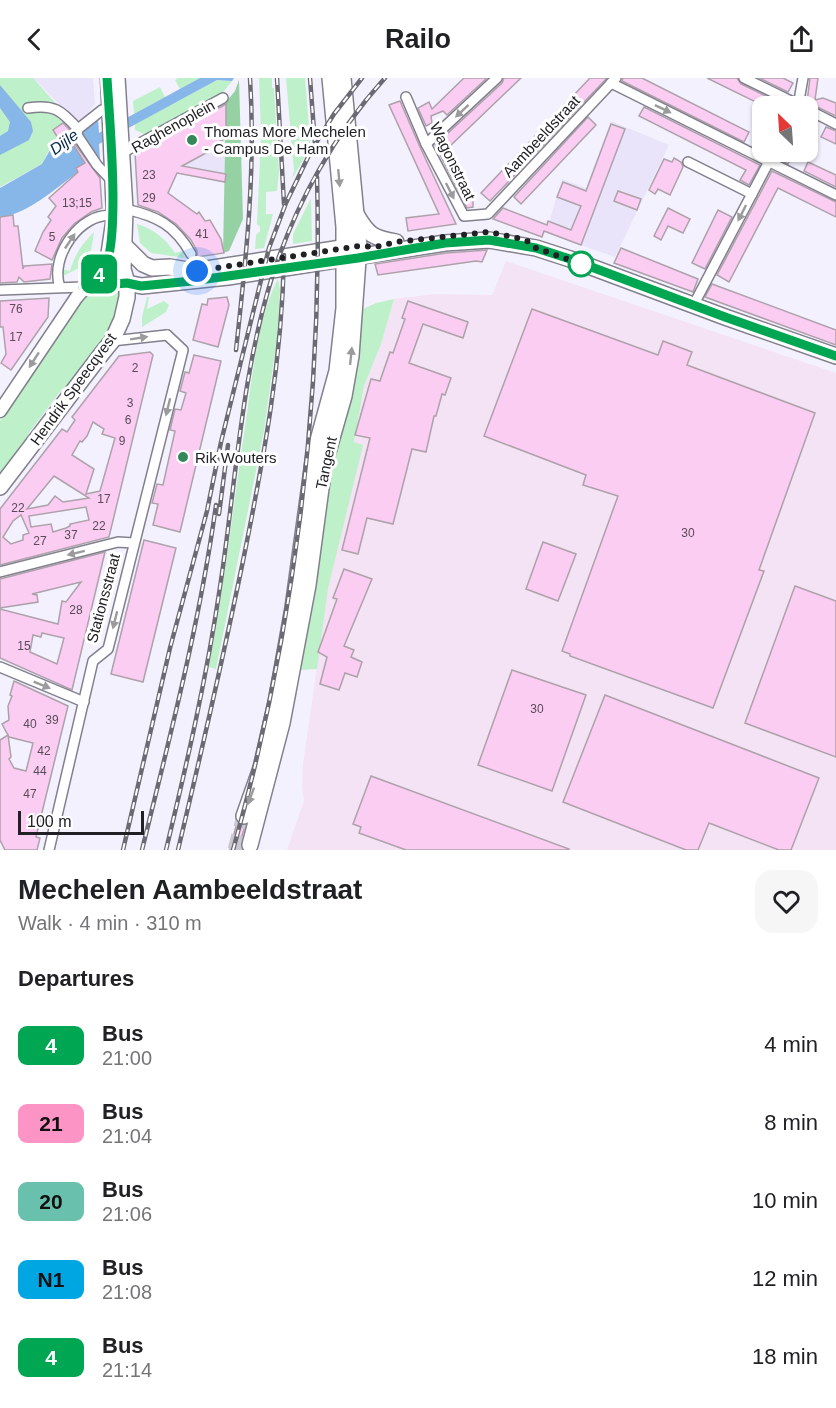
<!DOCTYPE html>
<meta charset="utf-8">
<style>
:root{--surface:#fff;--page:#f6f6f6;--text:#202124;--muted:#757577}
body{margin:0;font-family:Arial,sans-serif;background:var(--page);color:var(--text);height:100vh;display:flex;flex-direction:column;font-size:22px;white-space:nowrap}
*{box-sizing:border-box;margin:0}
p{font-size:20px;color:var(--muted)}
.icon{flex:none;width:33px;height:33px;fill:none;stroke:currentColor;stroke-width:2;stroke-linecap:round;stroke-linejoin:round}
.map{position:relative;height:772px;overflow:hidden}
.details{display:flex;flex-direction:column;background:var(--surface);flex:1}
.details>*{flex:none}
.badge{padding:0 12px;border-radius:9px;font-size:21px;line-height:39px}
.needle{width:39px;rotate:335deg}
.controls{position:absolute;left:752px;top:18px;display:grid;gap:12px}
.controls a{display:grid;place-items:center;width:66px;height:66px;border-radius:12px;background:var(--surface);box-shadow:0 2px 4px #0004;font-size:30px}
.scale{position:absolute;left:18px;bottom:15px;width:126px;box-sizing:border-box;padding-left:6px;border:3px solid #212025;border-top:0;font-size:16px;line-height:21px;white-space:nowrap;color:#212025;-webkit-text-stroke:4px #fff;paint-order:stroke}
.you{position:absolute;width:30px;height:30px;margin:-15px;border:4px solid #fff;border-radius:50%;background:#1a73e8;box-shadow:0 0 0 9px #1a73e833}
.map>.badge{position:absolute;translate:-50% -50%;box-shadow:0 0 0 3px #fff}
h2{padding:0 18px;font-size:22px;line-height:54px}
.round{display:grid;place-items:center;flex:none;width:63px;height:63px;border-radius:18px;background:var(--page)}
.headline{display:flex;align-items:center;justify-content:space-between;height:102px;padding:0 18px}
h1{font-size:28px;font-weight:700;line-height:45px}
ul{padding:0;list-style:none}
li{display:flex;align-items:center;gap:18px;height:78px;padding:0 18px}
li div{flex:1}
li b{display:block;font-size:22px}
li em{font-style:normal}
li .badge{min-width:66px;font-weight:700;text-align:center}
header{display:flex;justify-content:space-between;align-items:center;height:78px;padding:0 18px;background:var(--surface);font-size:27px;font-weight:700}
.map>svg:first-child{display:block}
</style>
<header><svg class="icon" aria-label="back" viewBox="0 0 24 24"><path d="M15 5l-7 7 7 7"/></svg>Railo<svg class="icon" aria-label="share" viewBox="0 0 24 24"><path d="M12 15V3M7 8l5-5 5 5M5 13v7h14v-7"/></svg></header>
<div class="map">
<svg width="836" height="772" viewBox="0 0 836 772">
<rect width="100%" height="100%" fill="#f4f1ff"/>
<!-- built -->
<g fill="#e9e4f9">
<polygon points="33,0 93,0 95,26 79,46"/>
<polygon points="226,24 225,104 177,95 173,90 153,83 145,69"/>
<polygon points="611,43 669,67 615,179 546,155 562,101 586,110"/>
</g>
<!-- industrial -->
<polygon fill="#f4e3f4" points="506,183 836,295 836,772 287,772 304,723 302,710 303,686 328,511 362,367 354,365 364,308 381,266 394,221 435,216 492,217"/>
<!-- green -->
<g fill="#bef0ca">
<polygon points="0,0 33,0 59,29 65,44 53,52 61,64 49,72 42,86 0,109"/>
<polygon points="178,0 200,0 180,11 175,2"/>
<polygon points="259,0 272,0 272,10 274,10 279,94 277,113 266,114 266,136 273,136 264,170 255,171 256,157 260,153 260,149 257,146 261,59 264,58 263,55 261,55"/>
<polygon points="286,0 305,0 310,61 310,70 292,101 294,93"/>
<polygon points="217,2 232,3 221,17 146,57 135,52 135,46"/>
<polygon points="160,9 165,19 134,36 133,23"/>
<polygon points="311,120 312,163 293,166 293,156"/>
<path d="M137 146C154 151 166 161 175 175L182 173 185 180 151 175 140 165Z"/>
<path d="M94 154C90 183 89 186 61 199L62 191 70 193C75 176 82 166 94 154Z"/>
<path d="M278 201 280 212 277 259 264 353 216 591 209 589C225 505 234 420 247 335 252 297 260 233 278 201Z"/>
<polygon points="120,214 122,217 117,240 106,260 74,302 62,311 28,356 31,359 0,401 0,343 83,219 87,217"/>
<polygon points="147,219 149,219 147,231 164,223 169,227 166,234 142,249 142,239"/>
<polygon points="394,221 381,266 364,308 354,364 363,367 328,511 317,591 300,592 314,508 322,436 361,232 376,225"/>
</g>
<!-- forest -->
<polygon fill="#96d1a4" points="239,2 243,141 229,173 223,175 226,24 235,13"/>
<!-- water -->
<g fill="#87b6e8">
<path d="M200 0H234L232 3 217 2 99 66 100 81 96 83 93 80 76 90 78 94C53 112 31 134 0 140V110L42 86 50 72 60 64 63 68 72 63 69 59 73 56H81L87 47 98 41 99 55Z"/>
<polygon points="0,7 31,44 33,53 29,62 0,77 0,58 8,53 10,44 0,30"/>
</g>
<!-- building -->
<g fill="#fbcdf3" stroke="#ada1aa" stroke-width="1.5" fill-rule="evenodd">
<polygon points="464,0 487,0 447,37 443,33 431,38 432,45 426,48 418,30 429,24 432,31"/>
<polygon points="504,0 521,0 448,70 473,123 473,129 467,130 435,67 502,5"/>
<polygon points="590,0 607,0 490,123 481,115"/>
<polygon points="623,0 642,0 749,54 744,64 622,3"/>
<polygon points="707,0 737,0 741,6 782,26 781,28 764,28"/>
<polygon points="759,0 783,0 793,5 788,14"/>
<polygon points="810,0 818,0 815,22 823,20 836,25 836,38 807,24"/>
<polygon points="400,23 420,69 456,146 408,153 406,140 439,136 389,27"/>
<polygon points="226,26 226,60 217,65 217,69 182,88 226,96 225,104 177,95 168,115 197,136 199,134 205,143 210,142 221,161 224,175 197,179 197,173 191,162 176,146 158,134 138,127 135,75"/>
<polygon points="644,29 760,87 749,107 740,102 746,92 639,38"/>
<polygon points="588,39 596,47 521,126 514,119"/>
<polygon points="63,45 71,53 69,58 100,100 102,130 91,134 74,146 62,160 52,182 35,173 43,154 51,142 48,139 56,128 49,120 78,94 76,90 85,85 71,63 63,68 53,52"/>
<polygon points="611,46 625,51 581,167 544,153 542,159 493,141 503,130 547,147 548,143 571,152 581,128 557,119 563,104 586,113"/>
<polygon points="826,49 836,53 836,66 821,59"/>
<polygon points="781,74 794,74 788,86 778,81"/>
<polygon points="674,80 681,84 683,89 670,117 658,111 655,116 649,112 664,81 672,84"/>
<polygon points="808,84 836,97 836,109 804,93"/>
<polygon points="772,93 836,124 836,139 778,110 729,204 717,197"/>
<polygon points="618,113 641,121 637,132 614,123"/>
<polygon points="668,130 690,141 683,155 668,148 661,162 654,158"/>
<polygon points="718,132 732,139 705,191 692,185"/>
<polygon points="13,137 14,148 18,148 23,191 24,188 52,186 50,201 24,204 19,199 17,204 0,205 0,139"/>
<polygon points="621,170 698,201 693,214 614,185"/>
<polygon points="487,172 482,184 476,183 378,197 375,186 446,175"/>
<polygon points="712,206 836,252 836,267 705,219"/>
<polygon points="227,219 229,227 218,269 193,262 202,226 207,227 208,221"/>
<polygon points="49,220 48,239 11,292 1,285 6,276 3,249 0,249 0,223"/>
<polygon points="408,223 468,244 463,260 423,246 409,285 451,300 445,317 442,316 436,338 434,338 426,374 412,371 393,446 367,440 358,476 342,472 370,360 355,357 371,301 380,303 390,274 393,275 405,241 402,240"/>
<polygon points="532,231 658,277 663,263 692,274 687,287 815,335 759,492 764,493 713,630 570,578 570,576 562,573 618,418 583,407 586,397 484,358"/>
<path d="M150 274 153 277 109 459 0 487V431L62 351 67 354 75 342 72 339 119 278ZM93 344 104 351 102 356 115 360 100 413 86 416 94 391 72 377 80 363 82 364 87 358ZM54 398 89 420 63 424 55 418 48 427 27 431ZM86 429 89 442 70 446V448L66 450 53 454 51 446 31 449 29 438ZM21 437 29 455 23 457V462L11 466 3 459 13 443Z"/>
<polygon points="194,277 221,283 180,454 153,447 158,426 152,425 157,406 163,407 175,353 170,352 175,331 181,332 186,315 180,313 185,294 189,295"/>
<polygon points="144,462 176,470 143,604 111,596"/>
<polygon points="543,464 576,476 558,523 526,511"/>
<path d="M105 474 72 612 0 580V531L58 546 62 523 66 524 81 504 32 516 37 517 38 524 0 530V501ZM42 555 64 560 57 586 30 574 33 557 41 559Z"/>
<polygon points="344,491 372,501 344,568 354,572 351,579 362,584 357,599 345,595 339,612 320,606 327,579 318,574 337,521 333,520"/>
<polygon points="795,508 836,523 836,679 745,645"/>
<polygon points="512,592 586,617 552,713 478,687"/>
<polygon points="14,603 68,628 36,759 40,760 37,772 5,772 0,762 0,662 8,657 11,679 9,681 14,690 26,693 33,665 9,659 2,646 9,642 8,628 12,618 10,617"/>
<polygon points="605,617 819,700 791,772 779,772 709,745 698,772 686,772 563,724"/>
<polygon points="371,698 569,771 568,772 406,772 359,755 361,749 353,746"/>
<polygon points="237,744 245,748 240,765 242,772 230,772"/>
</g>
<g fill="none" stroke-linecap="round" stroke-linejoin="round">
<!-- trunk-tunnel -->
<polyline stroke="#cac7d3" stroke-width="15" stroke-dasharray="15 8" stroke-linecap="butt" points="235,772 244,738"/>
<defs>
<g id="minor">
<polyline points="744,0 801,28"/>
<polyline points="611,5 836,117"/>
<polyline points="406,19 426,66 464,138 488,136 616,0"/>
<polyline points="798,28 803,0"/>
<path d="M28 30C54 26 61 32 78 51"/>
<polyline points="807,31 836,46"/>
<polyline points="78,51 77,57 97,87 112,103"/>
<polyline points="78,51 102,32"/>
<polyline points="426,66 497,0"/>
<polyline points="122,75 223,20"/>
<polyline points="688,84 752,116"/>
<path d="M125 131C157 138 175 147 191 176"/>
<path d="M60 209C49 180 80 133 113 138"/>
<polyline points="0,212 83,209"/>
<polyline points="693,228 774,74"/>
<polyline points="112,263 167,257"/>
<polyline points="0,494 118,464 133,465"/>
<polyline points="0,589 84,624"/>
<polyline points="49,772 93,583 108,571 183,272 167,257"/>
</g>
<g id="tertiary">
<polyline points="83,209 127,205"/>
<path d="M0 333 76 220C84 209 102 198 106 186L113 138 107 0"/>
</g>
<g id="primary">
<path d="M356 136C368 157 373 160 396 164"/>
<polyline points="125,168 143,186 152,190 170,189 193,193"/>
<polyline points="200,192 354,168"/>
<polyline points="127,205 142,208 228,199 445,165 489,162 536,170 570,181 725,239 836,278"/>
<polyline points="0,409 103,274 112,263 122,241 127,219 127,205 123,191 125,131 117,0"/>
</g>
<g id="trunk">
<polyline points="244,738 261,690 276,625 293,530 314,377 337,293 344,230 344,149 330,0"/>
<polyline points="250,767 282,645 308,507 324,388 344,318 351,278 359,168 343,0"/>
</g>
</defs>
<!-- minor casing -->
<use href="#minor" stroke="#83808d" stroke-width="12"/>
<!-- tertiary casing -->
<use href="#tertiary" stroke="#83808d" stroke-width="15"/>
<!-- primary casing -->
<use href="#primary" stroke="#83808d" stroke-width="18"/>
<!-- trunk casing -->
<use href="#trunk" stroke="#83808d" stroke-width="18"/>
<!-- minor -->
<use href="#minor" stroke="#fff" stroke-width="9"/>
<!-- tertiary -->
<use href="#tertiary" stroke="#fff" stroke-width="12"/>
<!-- primary -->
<use href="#primary" stroke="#fff" stroke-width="15"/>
<!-- trunk -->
<use href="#trunk" stroke="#fff" stroke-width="15"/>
<defs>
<g id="rail">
<polyline points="277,0 284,126"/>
<polyline points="310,0 315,66"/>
<path d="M236 272C246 181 256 92 250 0"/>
<polyline points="219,436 228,367"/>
<polyline points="123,772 170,570 207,433 221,364 269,170 286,125 311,73 334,36 362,0"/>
<path d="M142 772C170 658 200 544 216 427"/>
<path d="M166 772C187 685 207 598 220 509 236 405 241 297 273 196 296 125 335 55 385 0"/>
<path d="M178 772C201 676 223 580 243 483 264 379 282 283 284 177"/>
<path d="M233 772C294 555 323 324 317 99"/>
</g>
</defs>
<!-- rail casing -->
<use href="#rail" stroke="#6b6a72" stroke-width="4.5"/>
<!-- rail -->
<use href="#rail" stroke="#fff" stroke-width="2" stroke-dasharray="7" stroke-linecap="butt"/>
</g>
<!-- one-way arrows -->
<defs><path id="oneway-solid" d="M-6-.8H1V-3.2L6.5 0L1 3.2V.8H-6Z" transform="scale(1.5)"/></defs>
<g fill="#9b9b9d">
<use href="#oneway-solid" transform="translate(663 31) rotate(26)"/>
<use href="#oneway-solid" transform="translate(462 33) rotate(137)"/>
<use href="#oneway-solid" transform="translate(339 100) rotate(85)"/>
<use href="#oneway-solid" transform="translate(450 113) rotate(63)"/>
<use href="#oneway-solid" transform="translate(742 135) rotate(117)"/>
<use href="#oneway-solid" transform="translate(70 163) rotate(-56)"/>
<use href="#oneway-solid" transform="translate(139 260) rotate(-9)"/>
<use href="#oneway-solid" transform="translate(351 278) rotate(-84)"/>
<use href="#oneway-solid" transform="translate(34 282) rotate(123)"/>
<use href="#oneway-solid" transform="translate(168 329) rotate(104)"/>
<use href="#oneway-solid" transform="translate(76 475) rotate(166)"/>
<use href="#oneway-solid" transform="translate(115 542) rotate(104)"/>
<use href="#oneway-solid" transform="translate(42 607) rotate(22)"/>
<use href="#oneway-solid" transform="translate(251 718) rotate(110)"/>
</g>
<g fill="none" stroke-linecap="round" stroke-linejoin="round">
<defs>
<path id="line" d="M107 0C109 36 121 164 104 191 100 198 90 204 83 209L127 205 141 208 192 203 358 180 445 165 489 162 536 170 570 181 725 239 836 278"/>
</defs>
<!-- line casing -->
<use href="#line" stroke="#fff" stroke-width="14"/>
<!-- line -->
<use href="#line" stroke="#00a651" stroke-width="9"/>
<!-- walk -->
<polyline stroke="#212025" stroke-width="6" stroke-dasharray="0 10.8" points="197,193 359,168 376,169 396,164 489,154 526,162 536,170 581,186"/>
</g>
<!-- markers -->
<g fill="#348759" stroke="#fff" stroke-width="2">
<circle cx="192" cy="62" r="6"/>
<circle cx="183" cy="379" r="6"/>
</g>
<circle fill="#fff" stroke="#00a651" stroke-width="3" cx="581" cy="186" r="12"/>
<g text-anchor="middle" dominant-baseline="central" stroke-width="6" stroke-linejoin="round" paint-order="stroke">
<!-- number labels -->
<g font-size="12" fill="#584b58">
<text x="149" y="97">23</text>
<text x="149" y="120">29</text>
<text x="77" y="125">13;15</text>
<text x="202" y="156">41</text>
<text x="52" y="159">5</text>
<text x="16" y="231">76</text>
<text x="16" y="259">17</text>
<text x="135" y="290">2</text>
<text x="130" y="325">3</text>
<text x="128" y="342">6</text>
<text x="122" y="363">9</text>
<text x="104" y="421">17</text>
<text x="18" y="430">22</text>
<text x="99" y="448">22</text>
<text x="688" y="455">30</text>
<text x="71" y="457">37</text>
<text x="40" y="463">27</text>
<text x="76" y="532">28</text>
<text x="24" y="568">15</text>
<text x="537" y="631">30</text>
<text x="52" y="642">39</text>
<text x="30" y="646">40</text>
<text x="44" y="673">42</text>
<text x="40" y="693">44</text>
<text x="30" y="716">47</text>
</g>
<!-- street labels -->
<g font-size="15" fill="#212025" stroke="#fff">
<text transform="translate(173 48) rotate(-29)">Raghenoplein</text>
<text transform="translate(541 58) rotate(-47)">Aambeeldstraat</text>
<text transform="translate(453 83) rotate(64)">Wagonstraat</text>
<text transform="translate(73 311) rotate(-54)">Hendrik Speecqvest</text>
<text transform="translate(326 385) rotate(-78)">Tangent</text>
<text transform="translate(103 520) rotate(-75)">Stationsstraat</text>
</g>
<!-- poi labels -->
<g font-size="15" fill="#212025" stroke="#fff" text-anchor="start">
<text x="204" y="53">Thomas More Mechelen<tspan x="204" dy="17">- Campus De Ham</tspan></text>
<text x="195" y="379">Rik Wouters</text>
</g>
<!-- water labels -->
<g font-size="16" font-style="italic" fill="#072a4a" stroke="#fff">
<text transform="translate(64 64) rotate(-36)">Dijle</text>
</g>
</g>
</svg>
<div class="controls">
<a><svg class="needle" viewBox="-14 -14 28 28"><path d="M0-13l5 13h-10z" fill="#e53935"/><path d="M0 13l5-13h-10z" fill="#757577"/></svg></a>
</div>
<div class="scale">100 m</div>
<div class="you" style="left:197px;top:193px"></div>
<b class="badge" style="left:99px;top:196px;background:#00a651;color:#fff">4</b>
</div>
<section class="details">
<div class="headline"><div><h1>Mechelen Aambeeldstraat</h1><p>Walk · 4 min · 310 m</p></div><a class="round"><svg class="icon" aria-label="heart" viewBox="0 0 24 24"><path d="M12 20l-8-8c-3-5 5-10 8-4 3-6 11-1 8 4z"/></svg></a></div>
<h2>Departures</h2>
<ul>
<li><span class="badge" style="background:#00a651;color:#fff">4</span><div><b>Bus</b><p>21:00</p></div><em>4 min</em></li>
<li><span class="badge" style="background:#fc95c5;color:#111">21</span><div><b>Bus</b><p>21:04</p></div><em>8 min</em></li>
<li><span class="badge" style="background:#69c0ac;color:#111">20</span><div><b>Bus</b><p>21:06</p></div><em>10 min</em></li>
<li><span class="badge" style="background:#00a6e2;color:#111">N1</span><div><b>Bus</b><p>21:08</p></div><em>12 min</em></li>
<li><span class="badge" style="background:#00a651;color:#fff">4</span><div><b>Bus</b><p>21:14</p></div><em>18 min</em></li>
</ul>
</section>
